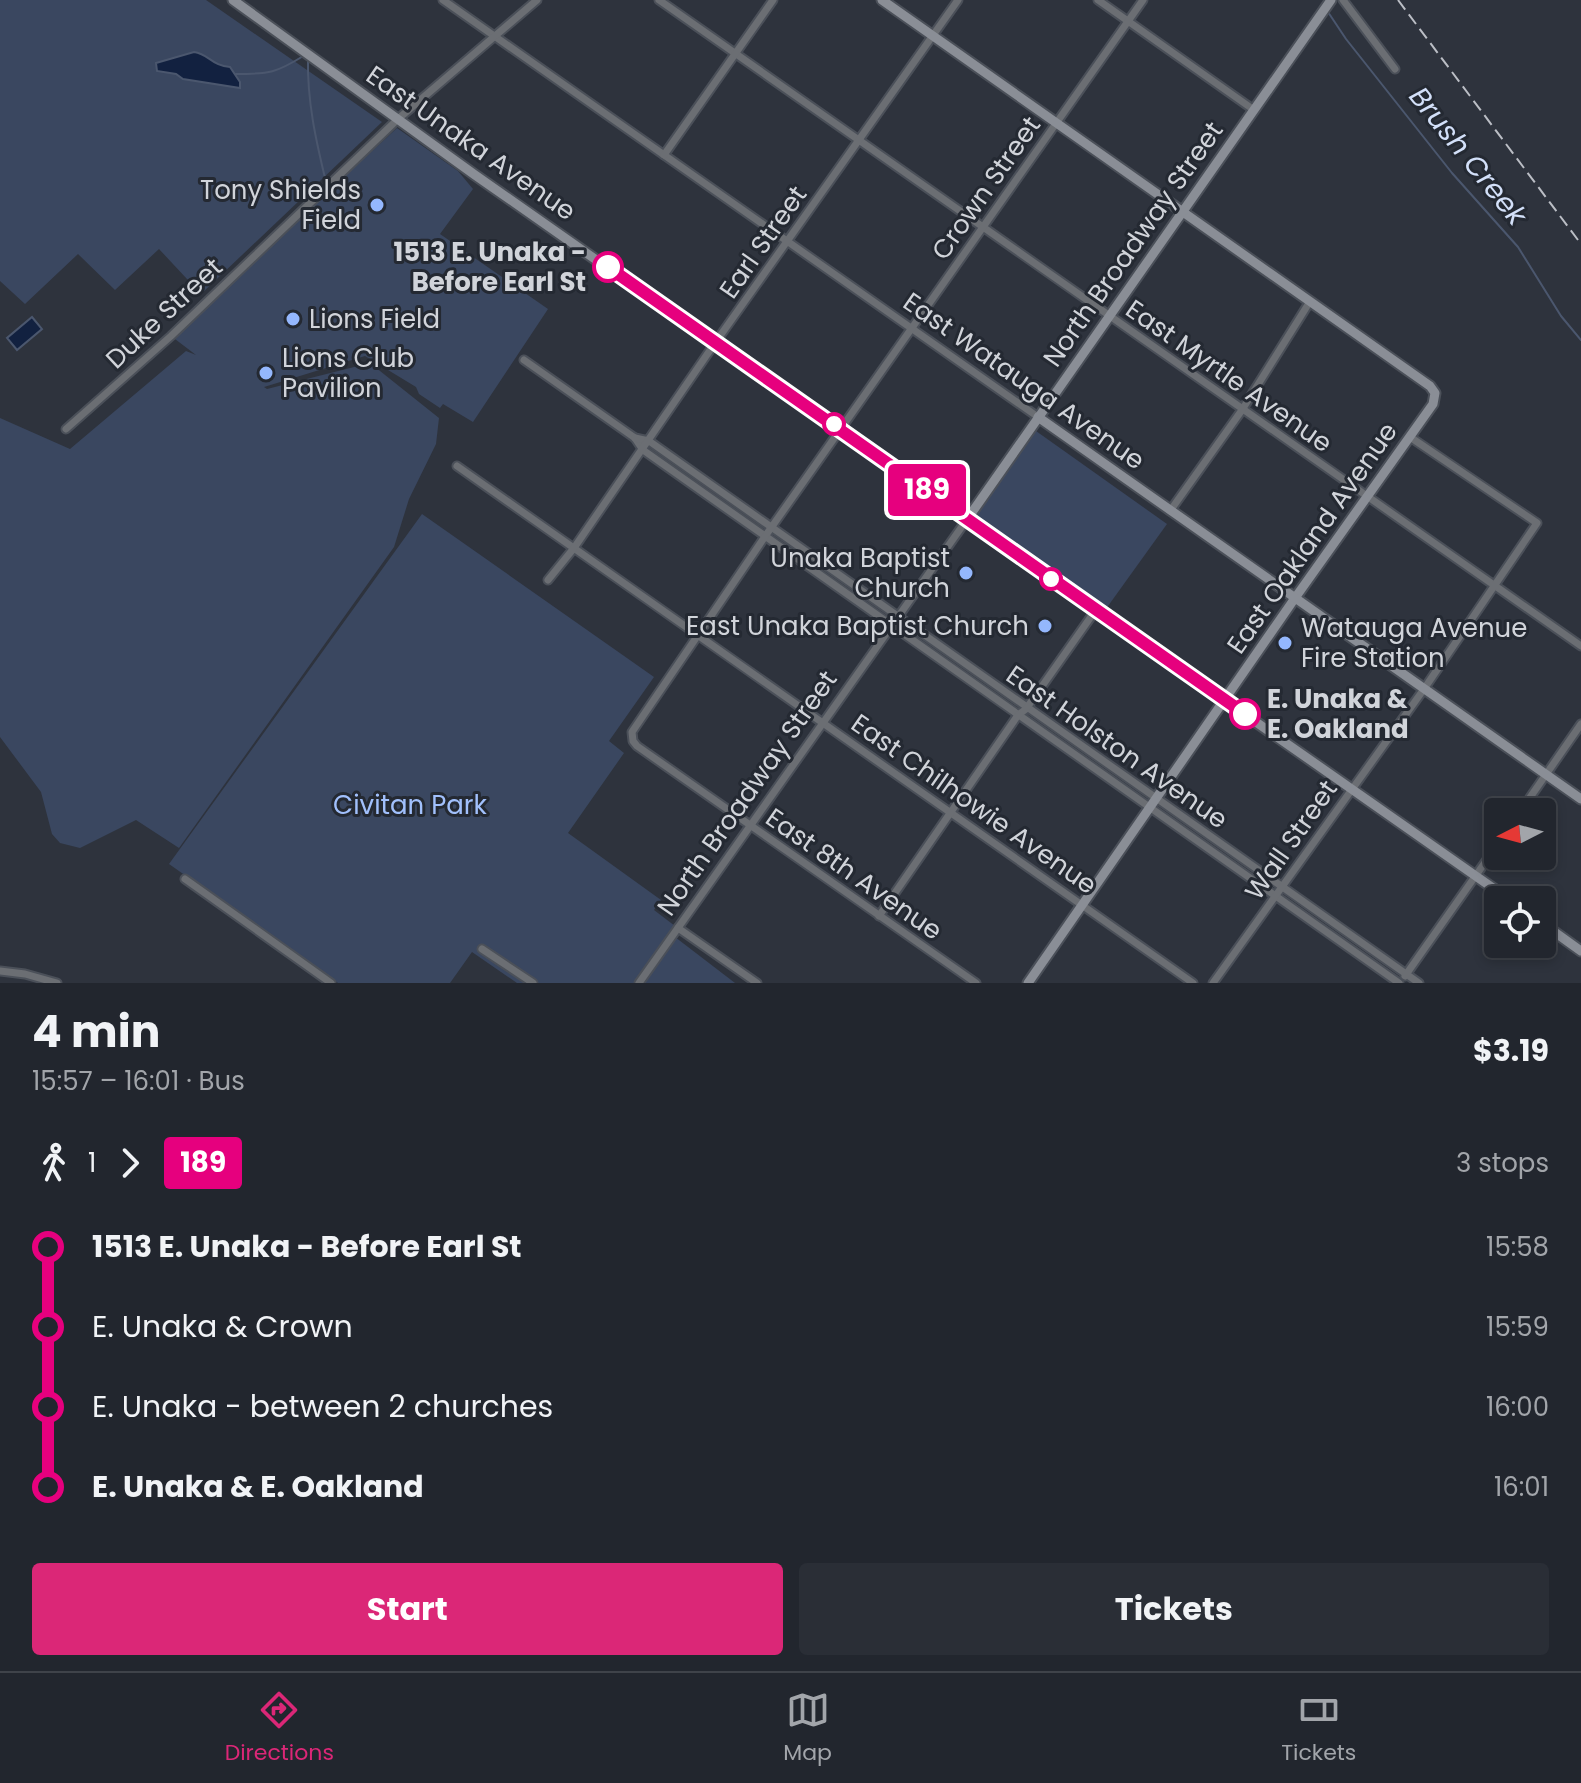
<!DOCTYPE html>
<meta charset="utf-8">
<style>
:root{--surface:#22262e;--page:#2a2e36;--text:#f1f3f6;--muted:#a2a5aa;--line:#3f434a;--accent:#db2777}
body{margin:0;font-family:Poppins,sans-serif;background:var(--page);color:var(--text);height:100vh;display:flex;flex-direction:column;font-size:30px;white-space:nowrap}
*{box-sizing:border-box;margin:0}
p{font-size:26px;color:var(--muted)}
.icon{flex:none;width:44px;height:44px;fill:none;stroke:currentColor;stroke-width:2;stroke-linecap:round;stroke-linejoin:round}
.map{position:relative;height:983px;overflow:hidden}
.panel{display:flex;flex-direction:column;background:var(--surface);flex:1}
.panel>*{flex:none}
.badge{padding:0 16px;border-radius:6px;font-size:28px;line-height:52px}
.needle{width:52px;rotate:264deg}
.fabs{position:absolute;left:1484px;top:798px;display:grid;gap:16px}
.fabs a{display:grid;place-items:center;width:72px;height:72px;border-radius:8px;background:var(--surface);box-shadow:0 4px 12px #0003,0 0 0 2px var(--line);font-size:40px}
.map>.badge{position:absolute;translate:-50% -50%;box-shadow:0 0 0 4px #fff}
.legs{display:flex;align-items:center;gap:12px;height:88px;padding:0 32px;font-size:26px}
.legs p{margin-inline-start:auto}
.head{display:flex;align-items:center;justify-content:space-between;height:136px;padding:0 32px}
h1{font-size:44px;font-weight:700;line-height:60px}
.button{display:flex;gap:16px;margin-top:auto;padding:16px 32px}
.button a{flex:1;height:92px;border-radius:8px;background:var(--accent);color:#fff;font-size:32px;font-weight:700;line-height:92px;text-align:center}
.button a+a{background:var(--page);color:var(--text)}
ul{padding:0 32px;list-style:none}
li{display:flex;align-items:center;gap:28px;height:80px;font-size:30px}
li i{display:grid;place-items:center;width:12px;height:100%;margin:0 10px;background:currentColor}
li i::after{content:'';width:20px;height:20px;margin:-10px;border:6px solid;border-radius:50%;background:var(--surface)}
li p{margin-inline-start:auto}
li:first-child i{background:linear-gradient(#0000 50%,currentColor 0)}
li:last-child i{background:linear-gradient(currentColor 50%,#0000 0)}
.menu{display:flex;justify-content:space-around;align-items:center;height:112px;border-top:2px solid var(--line);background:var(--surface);font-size:22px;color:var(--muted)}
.menu a{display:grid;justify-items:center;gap:4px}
.menu .selected{color:var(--accent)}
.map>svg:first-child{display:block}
</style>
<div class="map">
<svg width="1581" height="983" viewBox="0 0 1581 983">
<rect width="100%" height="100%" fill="#2e333d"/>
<!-- green -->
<g fill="#3a4760">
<polygon points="0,0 206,0 382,122 201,294 159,249 115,290 78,254 25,304 0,281"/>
<polygon points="397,128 458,171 473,189 440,234 548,309 473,422 443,404 440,408 419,394 416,387 365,356 264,387 267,389 370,363 439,418 436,444 409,499 394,547 179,848 136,820 80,848 60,843 52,834 41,792 0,737 0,418 70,449 186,351 196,355 171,336"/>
<polygon points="1036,431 1167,524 1103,613 973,520"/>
<polygon points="422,514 654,677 609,741 624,753 568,833 661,900 654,910 675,926 635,983 517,983 472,952 450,983 338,983 169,864"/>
<polygon points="675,937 735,983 643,983"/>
</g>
<!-- water -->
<g fill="#122140" stroke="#4b576e" stroke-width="2">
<path d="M194 52C209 54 212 66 230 67L240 82V88L183 79 176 74 157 71 156 63Z"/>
<polygon points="32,317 42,329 17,350 7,338"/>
</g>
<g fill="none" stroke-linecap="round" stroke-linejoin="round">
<!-- stream -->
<g stroke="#4b576e" stroke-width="2">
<polyline points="1328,12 1346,39 1452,173 1518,247 1561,316 1581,340"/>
<path d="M308 58C307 101 316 141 326 182"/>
<path d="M236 74C270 74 276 73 305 55"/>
</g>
<defs>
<g id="street">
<polyline points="443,0 1038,417"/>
<polyline points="659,0 1581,646"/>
<polyline points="1098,0 1254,110"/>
<polyline points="1343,0 1395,69"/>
<polyline points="664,155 773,0"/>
<polyline points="524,360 635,438 643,450 1399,983"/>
<polyline points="66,429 171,336 398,119 537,0"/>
<polyline points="635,438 649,441 1419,983"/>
<polyline points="457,466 1193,983"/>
<polyline points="1170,511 1242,410 1309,303"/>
<polyline points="548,580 574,548 715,343 958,0"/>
<polyline points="1520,812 1581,724"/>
<polyline points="185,879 331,983"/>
<polyline points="879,916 1018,715 1026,709 1095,611"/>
<polyline points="678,928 757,983"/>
<polyline points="482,949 533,983"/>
<polyline points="0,971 25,974 57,983"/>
<polyline points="1405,976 1498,844"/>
<polyline points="639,983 968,518"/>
<polyline points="976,983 637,746 633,741 632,732 766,535 1143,0"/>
<polyline points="1213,983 1424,689 1537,523 1410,437"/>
</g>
<g id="secondary">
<polyline points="233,0 475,175 1510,900"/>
<polyline points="882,0 1430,386 1435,393 1433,404 1295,598 1028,983"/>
<polyline points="1038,417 1581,799"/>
<polyline points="968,518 1331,0"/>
<polyline points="1542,923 1581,951"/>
</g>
</defs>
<!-- street casing -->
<use href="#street" stroke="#4b5059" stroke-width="11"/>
<!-- secondary casing -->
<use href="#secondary" stroke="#4b5059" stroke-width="13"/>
<!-- street -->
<use href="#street" stroke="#6b6e73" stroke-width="7"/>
<!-- secondary -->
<use href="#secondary" stroke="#8a8e96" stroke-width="9"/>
<!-- rail -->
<polyline stroke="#bbbec5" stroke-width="2" stroke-dasharray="12 6" stroke-linecap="butt" points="1398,0 1581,244"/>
</g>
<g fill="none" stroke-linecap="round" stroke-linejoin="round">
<defs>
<polyline id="line-1" points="608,267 1245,714"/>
</defs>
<!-- line-1 casing -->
<use href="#line-1" stroke="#fff" stroke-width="18"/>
<!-- line-1 -->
<use href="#line-1" stroke="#e6007e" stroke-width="12"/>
</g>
<!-- markers -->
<g fill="#94b7fd" stroke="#242932" stroke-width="3">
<circle cx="377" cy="205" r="8"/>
<circle cx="293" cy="319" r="8"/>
<circle cx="266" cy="373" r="8"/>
<circle cx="966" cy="573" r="8"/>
<circle cx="1045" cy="626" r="8"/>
<circle cx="1285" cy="643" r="8"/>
</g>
<g fill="#fff" stroke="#e6007e" stroke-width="4">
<circle cx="608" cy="267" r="14"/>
<circle cx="834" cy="424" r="10"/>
<circle cx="1051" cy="579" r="10"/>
<circle cx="1245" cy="714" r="14"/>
</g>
<g text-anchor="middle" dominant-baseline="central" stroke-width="6" stroke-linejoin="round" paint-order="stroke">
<!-- street labels -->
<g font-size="26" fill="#d1d4da" stroke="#242932">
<text transform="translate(471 143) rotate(35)">East Unaka Avenue</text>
<text transform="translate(986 188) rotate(-55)">Crown Street</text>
<text transform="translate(763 242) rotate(-55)">Earl Street</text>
<text transform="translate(1133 244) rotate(-55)">North Broadway Street</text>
<text transform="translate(164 313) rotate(-43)">Duke Street</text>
<text transform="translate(1229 376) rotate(35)">East Myrtle Avenue</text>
<text transform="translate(1024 381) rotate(35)">East Watauga Avenue</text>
<text transform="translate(1312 538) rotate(-55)">East Oakland Avenue</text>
<text transform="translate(1117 747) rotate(35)">East Holston Avenue</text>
<text transform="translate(747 793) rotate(-55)">North Broadway Street</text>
<text transform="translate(974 804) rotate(35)">East Chilhowie Avenue</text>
<text transform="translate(1291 840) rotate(-55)">Wall Street</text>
<text transform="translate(854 874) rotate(35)">East 8th Avenue</text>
</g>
<!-- poi labels -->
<g font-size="26" fill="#d1d4da" stroke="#242932" text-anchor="end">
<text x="361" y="190">Tony Shields<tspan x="361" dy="30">Field</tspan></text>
<text x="309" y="319" text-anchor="start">Lions Field</text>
<text x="282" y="358" text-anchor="start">Lions Club<tspan x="282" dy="30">Pavilion</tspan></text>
<text x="950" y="558">Unaka Baptist<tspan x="950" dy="30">Church</tspan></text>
<text x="1029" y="626">East Unaka Baptist Church</text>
<text x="1301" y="628" text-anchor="start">Watauga Avenue<tspan x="1301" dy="30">Fire Station</tspan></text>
</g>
<!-- stop labels -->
<g font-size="26" font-weight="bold" fill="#d1d4da" stroke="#242932" text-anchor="end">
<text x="586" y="252">1513 E. Unaka -<tspan x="586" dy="30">Before Earl St</tspan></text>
<text x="1267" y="699" text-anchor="start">E. Unaka &amp;<tspan x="1267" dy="30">E. Oakland</tspan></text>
</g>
<!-- park labels -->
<g font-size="26" fill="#a1c0fc" stroke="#242932">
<text x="410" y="805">Civitan Park</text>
</g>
<!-- water labels -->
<g font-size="28" font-style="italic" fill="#d3e0f9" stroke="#242932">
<text transform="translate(1468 156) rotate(51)">Brush Creek</text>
</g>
</g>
</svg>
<div class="fabs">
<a><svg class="needle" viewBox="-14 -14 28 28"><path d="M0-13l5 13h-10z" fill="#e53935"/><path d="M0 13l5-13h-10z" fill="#a2a5aa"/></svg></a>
<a><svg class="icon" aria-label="locate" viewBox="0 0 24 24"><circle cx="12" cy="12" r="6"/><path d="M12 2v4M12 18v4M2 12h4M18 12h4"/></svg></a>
</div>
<b class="badge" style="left:927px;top:490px;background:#e6007e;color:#fff">189</b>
</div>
<section class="panel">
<div class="head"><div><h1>4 min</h1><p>15:57 – 16:01 · Bus</p></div><b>$3.19</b></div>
<div class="legs"><svg class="icon" aria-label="walk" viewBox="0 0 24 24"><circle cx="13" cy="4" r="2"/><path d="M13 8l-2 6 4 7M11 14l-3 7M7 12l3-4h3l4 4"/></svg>1<svg class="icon" aria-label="forward" viewBox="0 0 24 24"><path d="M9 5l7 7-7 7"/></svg><b class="badge" style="background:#e6007e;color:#fff">189</b><p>3 stops</p></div>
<ul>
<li><i style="color:#e6007e"></i><b>1513 E. Unaka - Before Earl St</b><p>15:58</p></li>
<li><i style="color:#e6007e"></i><span>E. Unaka &amp; Crown</span><p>15:59</p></li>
<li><i style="color:#e6007e"></i><span>E. Unaka - between 2 churches</span><p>16:00</p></li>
<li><i style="color:#e6007e"></i><b>E. Unaka &amp; E. Oakland</b><p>16:01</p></li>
</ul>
<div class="button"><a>Start</a><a>Tickets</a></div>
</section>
<nav class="menu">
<a class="selected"><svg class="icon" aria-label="directions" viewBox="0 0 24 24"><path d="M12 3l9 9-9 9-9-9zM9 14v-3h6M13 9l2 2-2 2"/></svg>Directions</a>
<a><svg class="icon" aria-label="map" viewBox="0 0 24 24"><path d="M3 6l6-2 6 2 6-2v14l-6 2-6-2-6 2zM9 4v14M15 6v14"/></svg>Map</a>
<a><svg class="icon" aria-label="tickets" viewBox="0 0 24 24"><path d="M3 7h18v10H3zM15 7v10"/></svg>Tickets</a>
</nav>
